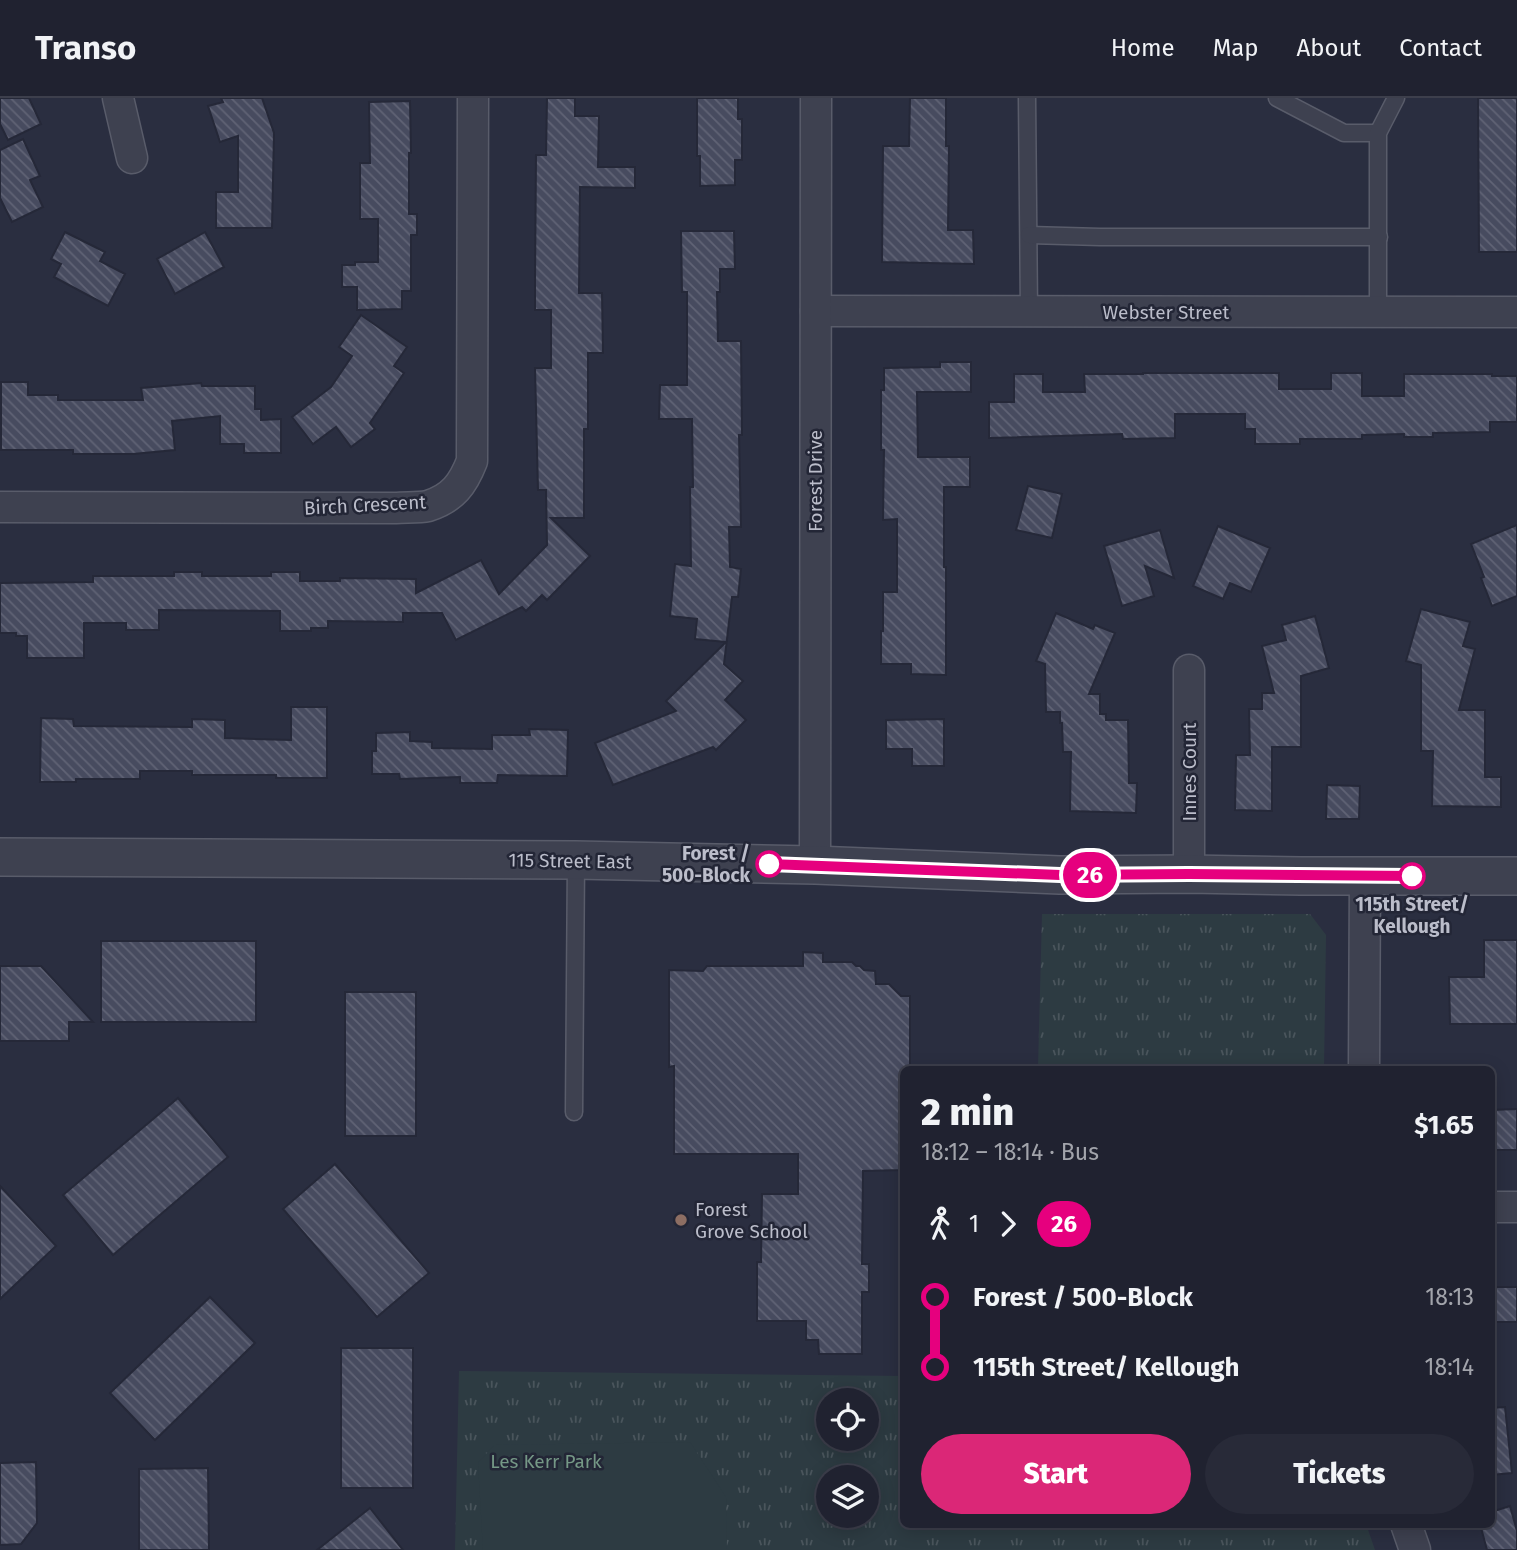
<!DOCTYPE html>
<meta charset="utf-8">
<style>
:root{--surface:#202230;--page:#282a38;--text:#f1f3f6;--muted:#a2a4ab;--line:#3d3f4c;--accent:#db2777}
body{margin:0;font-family:"Fira Sans",sans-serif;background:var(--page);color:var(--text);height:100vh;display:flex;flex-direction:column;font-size:26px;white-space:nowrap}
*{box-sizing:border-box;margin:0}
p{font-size:23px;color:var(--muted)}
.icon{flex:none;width:38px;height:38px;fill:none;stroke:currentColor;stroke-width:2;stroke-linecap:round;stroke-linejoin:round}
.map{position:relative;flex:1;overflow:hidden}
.sheet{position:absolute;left:900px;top:968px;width:595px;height:462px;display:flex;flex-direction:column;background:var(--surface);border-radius:10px;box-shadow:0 4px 18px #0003,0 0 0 2px var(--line)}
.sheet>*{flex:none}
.badge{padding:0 14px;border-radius:23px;font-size:24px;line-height:46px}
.controls{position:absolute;left:816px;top:1290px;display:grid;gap:14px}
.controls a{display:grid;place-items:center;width:63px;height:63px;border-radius:50%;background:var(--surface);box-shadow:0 4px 18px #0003,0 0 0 2px var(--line);font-size:35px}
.map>.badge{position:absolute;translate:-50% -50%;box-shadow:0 0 0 4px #fff}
.legs{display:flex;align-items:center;gap:10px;height:77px;padding:0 21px;font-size:23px}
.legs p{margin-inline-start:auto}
.headline{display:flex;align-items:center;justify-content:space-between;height:119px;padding:0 21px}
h1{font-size:38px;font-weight:800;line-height:52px}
.primary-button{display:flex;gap:14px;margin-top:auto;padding:14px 21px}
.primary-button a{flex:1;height:80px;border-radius:42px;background:var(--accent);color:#fff;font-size:28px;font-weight:800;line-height:80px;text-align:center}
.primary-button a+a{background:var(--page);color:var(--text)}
ul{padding:0 21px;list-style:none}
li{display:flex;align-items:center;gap:24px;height:70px;font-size:26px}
li i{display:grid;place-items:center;width:10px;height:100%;margin:0 9px;background:currentColor}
li i::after{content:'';width:18px;height:18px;margin:-9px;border:5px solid;border-radius:50%;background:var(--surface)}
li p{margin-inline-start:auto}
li:first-child i{background:linear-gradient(#0000 50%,currentColor 0)}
li:last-child i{background:linear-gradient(currentColor 50%,#0000 0)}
header{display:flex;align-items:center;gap:42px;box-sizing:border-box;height:98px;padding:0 35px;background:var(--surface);border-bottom:2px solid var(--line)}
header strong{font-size:33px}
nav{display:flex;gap:38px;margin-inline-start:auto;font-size:24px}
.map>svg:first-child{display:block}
</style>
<header>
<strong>Transo</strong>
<nav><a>Home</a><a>Map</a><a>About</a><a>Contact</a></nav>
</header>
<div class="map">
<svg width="1517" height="1452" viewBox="0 0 1517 1452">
<defs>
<pattern id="park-tufts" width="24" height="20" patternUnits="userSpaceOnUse" patternTransform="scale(1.75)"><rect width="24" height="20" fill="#2d3b42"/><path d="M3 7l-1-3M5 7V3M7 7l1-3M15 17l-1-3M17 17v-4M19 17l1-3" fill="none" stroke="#4a555c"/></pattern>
<pattern id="building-back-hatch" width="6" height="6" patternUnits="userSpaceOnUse" patternTransform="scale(1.75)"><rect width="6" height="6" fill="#474b5f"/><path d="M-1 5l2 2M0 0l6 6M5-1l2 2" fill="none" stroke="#606375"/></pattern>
</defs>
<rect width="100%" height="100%" fill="#2a2e40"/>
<!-- park -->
<g fill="url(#park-tufts)" fill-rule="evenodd">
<polygon points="1042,816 1310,816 1326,837 1324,971 1038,971"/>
<path d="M459 1273 903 1278V1426H1366L1375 1452H455ZM828 1302H866V1340H828ZM828 1379H866V1418H828Z"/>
</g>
<!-- garden -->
<polygon fill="#2d3b42" points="690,1344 726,1399 727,1452 483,1452 478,1365 494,1347"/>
<!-- building -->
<g fill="url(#building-back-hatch)" stroke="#252838" stroke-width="2">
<polygon points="0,0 29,0 41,26 8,42 0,26"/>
<polygon points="221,0 262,0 274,35 272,130 216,130 216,94 238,94 238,38 220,44 208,8 223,4"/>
<polygon points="547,0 575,0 575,18 599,18 598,69 635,69 635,90 580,89 579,195 602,195 603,255 588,255 588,331 584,331 584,420 551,420 590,458 547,502 542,497 526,513 522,509 456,542 442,515 403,515 403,524 328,523 328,530 311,530 311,533 280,533 280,513 159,512 159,532 126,532 126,525 84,525 84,560 27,560 27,538 16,538 16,535 0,535 0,485 93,484 93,478 174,478 174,474 202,474 202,478 271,478 271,474 300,474 300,483 340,483 340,480 416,481 416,495 481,462 499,496 547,447 546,392 538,392 535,270 551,270 551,212 535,212 535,181 536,57 546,57"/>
<polygon points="697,0 738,0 738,21 742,21 742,62 735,62 735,87 700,88 700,58 697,58"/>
<polygon points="910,0 946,0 946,48 949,48 948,132 973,132 974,166 882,164 883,48 909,48"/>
<polygon points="1478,0 1517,0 1517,154 1479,154"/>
<polygon points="410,3 411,55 409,55 409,116 417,116 417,137 411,137 411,193 402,193 402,211 357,212 357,189 342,189 342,167 355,167 355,164 378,164 378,121 360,121 360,65 370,65 369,4"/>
<polygon points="23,41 40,78 30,82 43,109 12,124 0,100 0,52"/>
<polygon points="681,133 734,133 735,171 720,171 720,194 717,194 718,243 741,243 742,337 739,337 741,429 729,429 730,469 741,471 738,499 732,499 724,566 743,583 725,602 746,622 716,652 713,649 613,687 595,645 676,613 666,603 726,544 695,541 697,521 670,518 675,466 691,468 690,389 693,389 692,321 659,321 660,287 687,287 687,194 682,194"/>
<polygon points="65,134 105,154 100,163 125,176 108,208 54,179 61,166 51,161"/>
<polygon points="205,134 224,169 175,196 157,161"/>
<polygon points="361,217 407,249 394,268 404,275 370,325 375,331 351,349 336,329 313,346 292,319 331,289 352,258 339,249"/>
<polygon points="940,264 971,264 971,294 917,294 918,359 970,359 970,389 944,389 944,469 946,469 946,577 911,576 911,566 881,566 881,533 883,533 883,494 897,494 897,421 883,422 884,352 881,352 881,292 884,292 884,270 940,269"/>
<polygon points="1143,275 1279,275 1279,291 1331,291 1331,275 1362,275 1362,298 1404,298 1404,276 1492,276 1492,278 1517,278 1517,324 1490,324 1490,334 1433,335 1433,339 1404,339 1404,336 1362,337 1362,341 1300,341 1300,346 1255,346 1255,331 1245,331 1245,316 1175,316 1175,340 1123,341 1122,336 989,340 989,304 1014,304 1014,276 1043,276 1043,294 1085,294 1084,276 1143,276"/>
<polygon points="1,284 28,284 28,297 58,297 58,302 143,302 141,290 201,285 202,288 255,288 255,311 261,311 261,322 281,321 281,355 244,355 244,346 220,346 220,318 172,323 175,352 133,356 73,356 73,352 1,352"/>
<polygon points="1028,388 1062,396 1052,440 1016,432"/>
<polygon points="1517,427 1517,498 1492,508 1481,480 1484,479 1471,446"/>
<polygon points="1218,428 1270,450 1251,494 1230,485 1223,501 1193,488"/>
<polygon points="1160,432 1174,480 1145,468 1154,498 1122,508 1104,448"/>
<polygon points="1421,511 1470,524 1463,548 1475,551 1459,612 1485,612 1485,679 1501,679 1501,709 1432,708 1433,653 1421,653 1421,567 1406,563"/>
<polygon points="1056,515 1093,531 1095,527 1115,535 1089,596 1100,596 1100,616 1106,616 1106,622 1128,622 1129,685 1137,685 1136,715 1070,713 1071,654 1063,654 1062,625 1060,625 1060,614 1046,614 1045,566 1036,563"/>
<polygon points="1315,518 1329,570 1301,578 1301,649 1272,649 1272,713 1235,712 1236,657 1250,657 1249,611 1262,611 1262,595 1274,595 1262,548 1286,542 1282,527"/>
<polygon points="291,609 327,609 327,680 276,680 276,677 192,677 192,673 140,673 140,681 76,681 76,684 40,684 41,620 73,621 74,628 192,629 192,621 225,622 225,640 291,642"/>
<polygon points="944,621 944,668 912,668 912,651 886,651 886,622"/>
<polygon points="529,631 568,632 567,678 498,677 497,685 460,685 460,679 400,681 399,676 372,676 372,653 376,653 376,635 410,634 410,643 432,644 432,650 492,651 492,637 530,637"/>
<polygon points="1327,687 1360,688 1359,721 1326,721"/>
<polygon points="1484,842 1517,842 1517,926 1450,926 1449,879 1484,879"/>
<rect x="101" y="843" width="155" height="81"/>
<polygon points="803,854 823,855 823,864 852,864 856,868 860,868 864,872 875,873 876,886 889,886 901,898 910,898 910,971 903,971 903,1072 863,1073 862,1166 869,1166 869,1194 862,1194 862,1256 819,1256 818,1242 806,1242 806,1223 757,1223 757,1164 761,1164 762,1096 798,1096 798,1056 674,1056 674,968 669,969 669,872 703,873 707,868 803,868"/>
<polygon points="0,868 41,868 93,924 69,924 69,943 0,943"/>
<rect x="345" y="894" width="71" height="144"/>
<polygon points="178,1000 228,1059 113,1157 63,1097"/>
<polygon points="1517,1011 1517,1052 1491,1052 1491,1012"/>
<polygon points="335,1066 429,1175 377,1219 283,1111"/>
<polygon points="0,1088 56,1148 0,1201"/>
<rect x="1491" y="1189" width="26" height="35"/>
<polygon points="210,1199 255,1245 155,1342 110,1295"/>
<rect x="341" y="1250" width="72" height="140"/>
<polygon points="1505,1309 1512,1375 1491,1377 1491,1310"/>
<polygon points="36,1364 37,1425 21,1446 0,1447 0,1365"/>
<polygon points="208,1370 209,1452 139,1452 139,1371"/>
<polygon points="1510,1408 1517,1433 1517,1452 1487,1452 1480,1426 1491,1426 1491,1414"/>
<polygon points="370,1410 403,1452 317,1452"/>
</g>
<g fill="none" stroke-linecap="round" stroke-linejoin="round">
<defs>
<g id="service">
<polyline points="1027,0 1029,214"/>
<polyline points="1277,0 1344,35 1378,35"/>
<polyline points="1029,137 1100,139 1379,139"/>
<polyline points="1378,214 1378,35 1396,0"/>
<polyline points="574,1014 576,762"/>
</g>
<g id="minor">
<polyline points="118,0 132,60"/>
<polyline points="816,213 1517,214"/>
<path d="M0 409 395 410C405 409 418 410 428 408 453 400 463 386 472 363L473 0"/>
<polyline points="1189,572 1189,776"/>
<polyline points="815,767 816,0"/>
<polyline points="1364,971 1365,778"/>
<polyline points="1491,1109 1517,1109"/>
<polyline points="1406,1426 1415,1452"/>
</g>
<polyline id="tertiary" points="0,759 576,762 815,767 1060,777 1189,776 1301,778 1517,778"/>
</defs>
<!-- service casing -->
<use href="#service" stroke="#595c6a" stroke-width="19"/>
<!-- minor casing -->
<use href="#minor" stroke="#595c6a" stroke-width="33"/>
<!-- tertiary casing -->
<use href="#tertiary" stroke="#595c6a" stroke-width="40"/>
<!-- service -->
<use href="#service" stroke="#3e4150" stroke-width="16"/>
<!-- minor -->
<use href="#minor" stroke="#3e4150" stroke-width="30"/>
<!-- tertiary -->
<use href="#tertiary" stroke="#3e4150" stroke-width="37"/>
</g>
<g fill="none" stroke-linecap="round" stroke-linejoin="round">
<defs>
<polyline id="line-1" points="769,766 1060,777 1189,776 1412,778"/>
</defs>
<!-- line-1 casing -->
<use href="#line-1" stroke="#fff" stroke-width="16"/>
<!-- line-1 -->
<use href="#line-1" stroke="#e6007e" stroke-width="10"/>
</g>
<!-- markers -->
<g fill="#fff" stroke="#e6007e" stroke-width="3.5">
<circle cx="769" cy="766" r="12"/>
<circle cx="1412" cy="778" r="12"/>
</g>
<circle fill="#8d6e63" stroke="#232636" stroke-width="2.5" cx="681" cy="1122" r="7"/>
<g text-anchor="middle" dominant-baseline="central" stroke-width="5" stroke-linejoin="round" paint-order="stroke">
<!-- street labels -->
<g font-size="19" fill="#bbbdca" stroke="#232636">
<text x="1166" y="214">Webster Street</text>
<text transform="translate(815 383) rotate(-90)">Forest Drive</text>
<text transform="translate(365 407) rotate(-3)">Birch Crescent</text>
<text transform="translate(1189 674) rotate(-90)">Innes Court</text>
<text transform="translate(570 763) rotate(1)">115 Street East</text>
</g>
<!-- stop labels -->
<g font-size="19" font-weight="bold" fill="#bbbdca" stroke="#232636" text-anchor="end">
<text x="750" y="755">Forest /<tspan x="750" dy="22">500-Block</tspan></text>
<text x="1412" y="806" text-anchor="middle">115th Street/<tspan x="1412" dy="22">Kellough</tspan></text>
</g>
<!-- poi labels -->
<g font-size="19" fill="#bbbdca" stroke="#232636" text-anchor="start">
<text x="695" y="1111">Forest<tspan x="695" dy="22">Grove School</tspan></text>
</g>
<!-- park labels -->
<g font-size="19" fill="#759886" stroke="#232636">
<text x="546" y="1363">Les Kerr Park</text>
</g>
</g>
</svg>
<div class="controls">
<a><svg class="icon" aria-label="locate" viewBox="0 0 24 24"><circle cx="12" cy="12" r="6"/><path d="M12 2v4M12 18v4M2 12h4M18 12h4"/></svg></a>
<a><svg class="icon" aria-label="layers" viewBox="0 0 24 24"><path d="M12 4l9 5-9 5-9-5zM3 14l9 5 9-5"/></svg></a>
</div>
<b class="badge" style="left:1090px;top:777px;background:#e6007e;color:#fff">26</b>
<section class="sheet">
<div class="headline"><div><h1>2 min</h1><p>18:12 – 18:14 · Bus</p></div><b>$1.65</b></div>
<div class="legs"><svg class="icon" aria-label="walk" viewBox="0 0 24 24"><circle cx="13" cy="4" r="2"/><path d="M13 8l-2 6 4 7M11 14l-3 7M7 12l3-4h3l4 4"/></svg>1<svg class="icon" aria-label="forward" viewBox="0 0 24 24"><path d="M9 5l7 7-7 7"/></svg><b class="badge" style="background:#e6007e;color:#fff">26</b></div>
<ul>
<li><i style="color:#e6007e"></i><b>Forest / 500-Block</b><p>18:13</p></li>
<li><i style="color:#e6007e"></i><b>115th Street/ Kellough</b><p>18:14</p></li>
</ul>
<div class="primary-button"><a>Start</a><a>Tickets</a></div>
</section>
</div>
